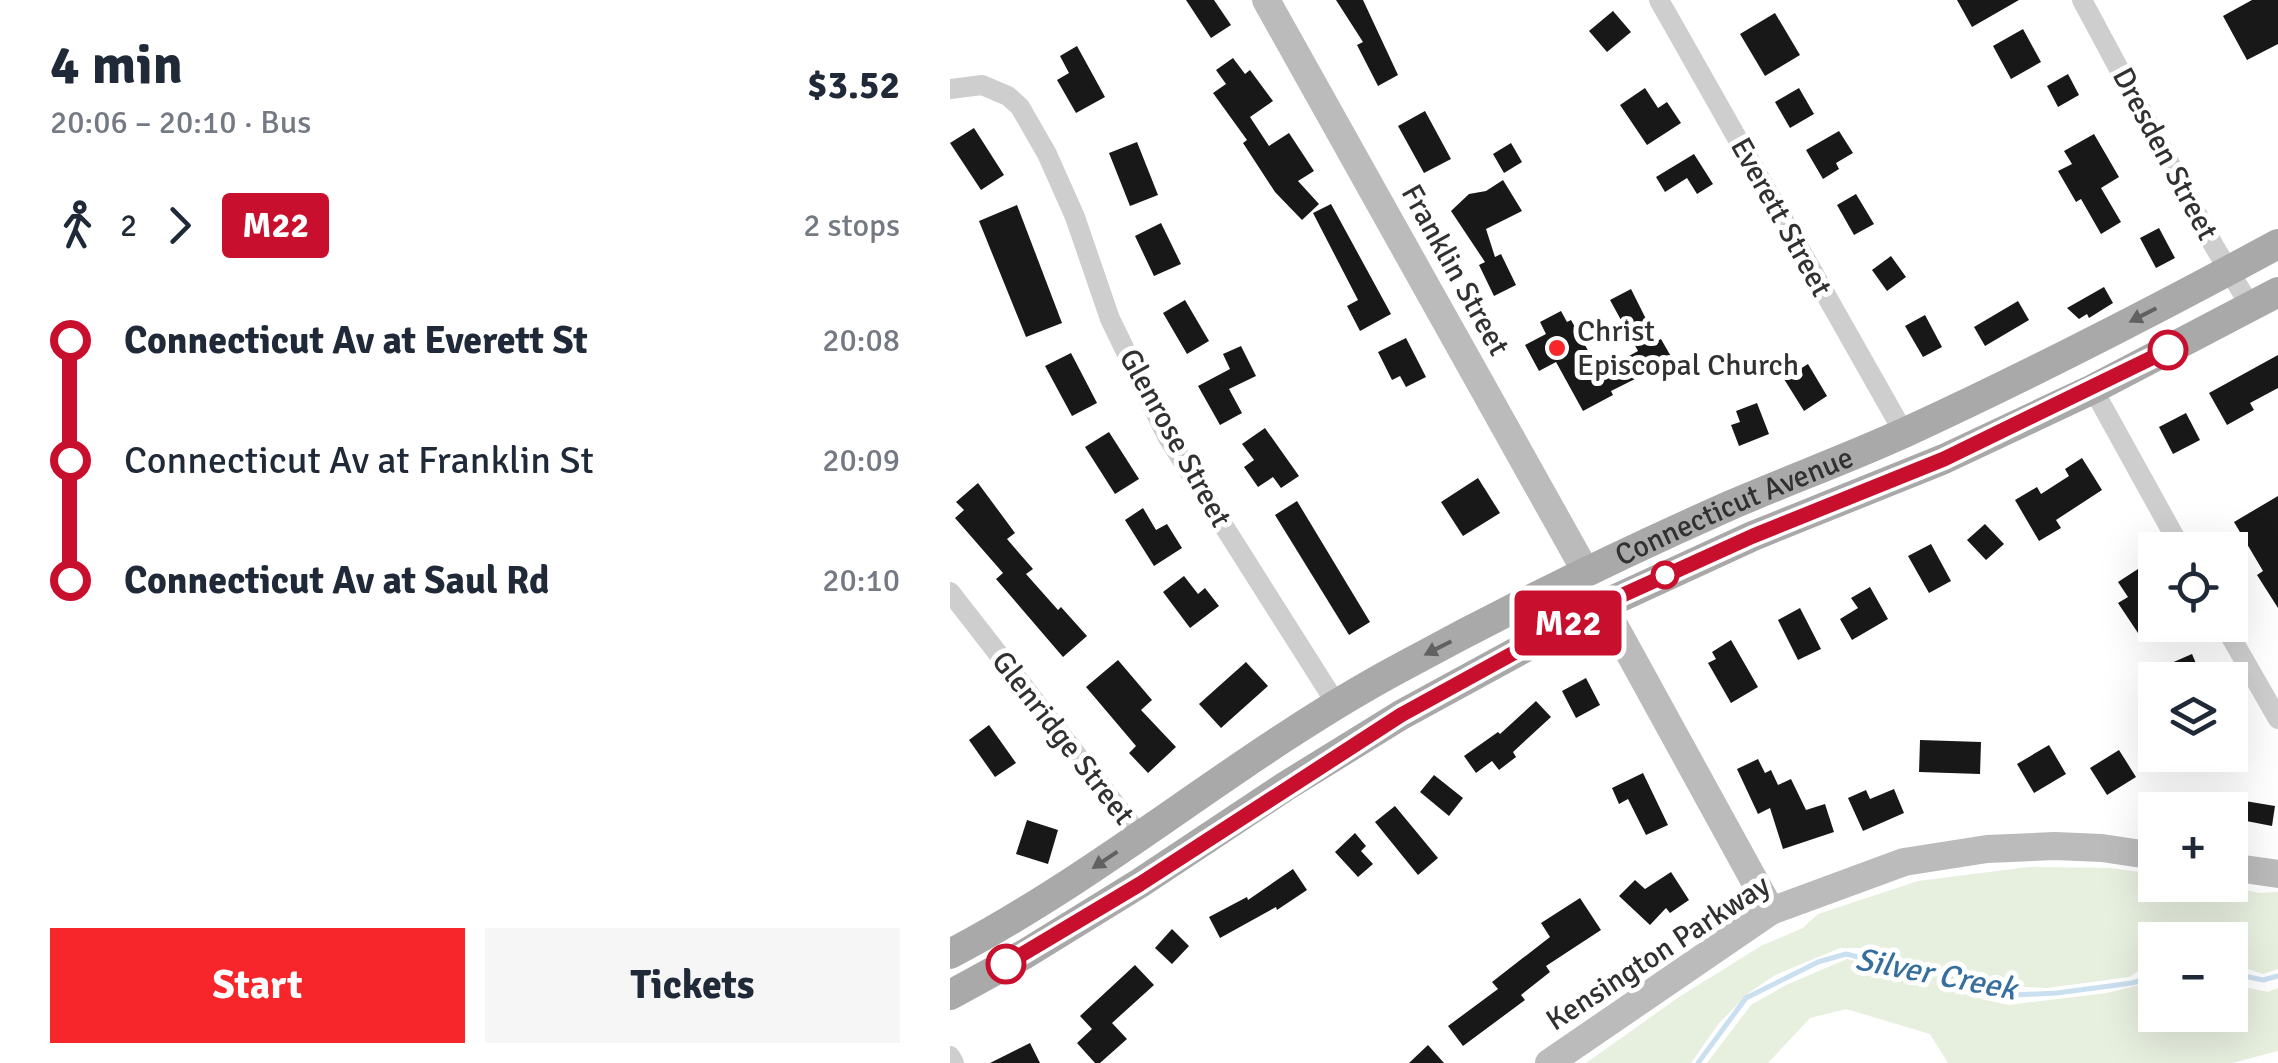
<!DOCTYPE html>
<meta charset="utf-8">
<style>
:root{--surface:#fff;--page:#f6f6f7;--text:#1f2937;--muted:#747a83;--accent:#f6262a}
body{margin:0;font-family:Signika,sans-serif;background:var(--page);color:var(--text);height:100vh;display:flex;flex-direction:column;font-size:38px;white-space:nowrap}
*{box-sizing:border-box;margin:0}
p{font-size:32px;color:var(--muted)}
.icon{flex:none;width:55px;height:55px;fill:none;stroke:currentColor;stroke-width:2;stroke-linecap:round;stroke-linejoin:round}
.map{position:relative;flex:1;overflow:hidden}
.side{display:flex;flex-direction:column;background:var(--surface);width:950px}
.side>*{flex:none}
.badge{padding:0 20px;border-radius:8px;font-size:35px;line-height:65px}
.controls{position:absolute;left:1188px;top:532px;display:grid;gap:20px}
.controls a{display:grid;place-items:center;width:110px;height:110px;border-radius:0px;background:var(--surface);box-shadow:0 10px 40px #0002;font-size:50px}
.map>.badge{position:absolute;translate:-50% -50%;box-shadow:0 0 0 5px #fff}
.legs{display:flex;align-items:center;gap:15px;height:110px;padding:0 50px;font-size:32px}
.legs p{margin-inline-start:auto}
.overview{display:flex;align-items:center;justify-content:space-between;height:170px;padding:0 50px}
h1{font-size:55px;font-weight:700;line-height:75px}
.cta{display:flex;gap:20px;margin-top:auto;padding:20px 50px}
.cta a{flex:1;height:115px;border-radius:0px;background:var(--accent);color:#fff;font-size:40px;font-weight:700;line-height:115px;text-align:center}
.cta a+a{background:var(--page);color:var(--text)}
ul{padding:0 50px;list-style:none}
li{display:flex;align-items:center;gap:35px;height:120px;font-size:38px}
li i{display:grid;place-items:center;width:15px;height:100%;margin:0 12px;background:currentColor}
li i::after{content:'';width:25px;height:25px;margin:-12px;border:8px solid;border-radius:50%;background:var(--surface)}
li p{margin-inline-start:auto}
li:first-child i{background:linear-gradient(#0000 50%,currentColor 0)}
li:last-child i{background:linear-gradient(currentColor 50%,#0000 0)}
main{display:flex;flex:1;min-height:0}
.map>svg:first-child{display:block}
</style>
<main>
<section class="side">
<div class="overview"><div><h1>4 min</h1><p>20:06 – 20:10 · Bus</p></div><b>$3.52</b></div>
<div class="legs"><svg class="icon" aria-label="walk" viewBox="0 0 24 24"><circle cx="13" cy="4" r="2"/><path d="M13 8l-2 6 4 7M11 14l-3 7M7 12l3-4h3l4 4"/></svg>2<svg class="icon" aria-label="forward" viewBox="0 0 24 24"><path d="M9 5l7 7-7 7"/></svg><b class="badge" style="background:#c8102e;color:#fff">M22</b><p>2 stops</p></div>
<ul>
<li><i style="color:#c8102e"></i><b>Connecticut Av at Everett St</b><p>20:08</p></li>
<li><i style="color:#c8102e"></i><span>Connecticut Av at Franklin St</span><p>20:09</p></li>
<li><i style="color:#c8102e"></i><b>Connecticut Av at Saul Rd</b><p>20:10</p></li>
</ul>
<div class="cta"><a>Start</a><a>Tickets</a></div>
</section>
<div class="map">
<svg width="1328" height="1063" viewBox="0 0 1328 1063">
<rect width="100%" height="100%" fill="#fff"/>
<!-- green -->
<g fill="#e7efdf">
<polygon points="1079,867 1160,868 1205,874 1205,885 1278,885 1308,893 1328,892 1328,969 1313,974 1280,963 1280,940 1205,940 1205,961 1179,977 1097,988 1052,986 1016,980 987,966 941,957 920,948 890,948 825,975 800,992 769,1023 741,1063 636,1063 729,997 811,946 853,928 868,914 968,881"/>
<polygon points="897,959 944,971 986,975 1019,996 1058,1005 1157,993 1205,981 1205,1015 1280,1015 1280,984 1318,992 1328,988 1328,1051 1282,1063 998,1063 980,1034 896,1009 860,1018 818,1063 757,1063 801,1005 836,985"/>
</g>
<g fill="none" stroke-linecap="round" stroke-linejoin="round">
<!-- stream -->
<g stroke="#cadff0" stroke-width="5">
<polyline points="1280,973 1313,980 1328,976"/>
<polyline points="748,1063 796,998 868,962 896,954 941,965 984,970 1021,988 1064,995 1107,993 1182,983 1205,976"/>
</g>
</g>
<!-- building -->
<g fill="#181818">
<polygon points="236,0 264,0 281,25 261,38"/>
<polygon points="386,0 413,0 448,75 428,86 407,45 413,42"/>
<polygon points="1007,0 1069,0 1022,27"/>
<polygon points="1302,0 1328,0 1328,44 1297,60 1273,16"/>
<polygon points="663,11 681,32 657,52 639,31"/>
<polygon points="825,13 850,55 815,76 790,34"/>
<polygon points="1073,29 1091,62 1061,79 1043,46"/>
<polygon points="127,46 155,97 126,113 107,80 119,73 110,56"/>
<polygon points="283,58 295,74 300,70 323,101 300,117 319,146 339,133 364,171 348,181 369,204 352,220 325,192 293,143 297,140 263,93 276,84 266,70"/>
<polygon points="1118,74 1129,95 1108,107 1097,86"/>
<polygon points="695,88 708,108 717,102 731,123 697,145 670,105"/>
<polygon points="849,88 864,114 840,128 825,102"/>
<polygon points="475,111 501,159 474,173 448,126"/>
<polygon points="24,128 54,175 31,190 0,143"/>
<polygon points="889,131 903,153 886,163 889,169 873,179 856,150"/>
<polygon points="1144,134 1169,177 1151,188 1171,222 1151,234 1131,199 1126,202 1108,171 1122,164 1114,151"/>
<polygon points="187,142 208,195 180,206 159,153"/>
<polygon points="561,143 572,162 554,173 543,154"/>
<polygon points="744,154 763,184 747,194 737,178 715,192 706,177"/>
<polygon points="553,180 572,211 536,229 545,257 551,254 566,285 544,296 529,265 535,262 501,211 519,194 536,191"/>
<polygon points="906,194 924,224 904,235 887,205"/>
<polygon points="381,204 441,314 410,331 397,306 408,300 363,213"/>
<polygon points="67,205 112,323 76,337 29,221"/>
<polygon points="211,223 231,264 204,276 185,236"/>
<polygon points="1209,228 1225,258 1206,268 1190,238"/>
<polygon points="941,256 956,277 937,291 922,270"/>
<polygon points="1154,287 1163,303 1139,318 1137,314 1129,319 1117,308"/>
<polygon points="681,289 707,341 711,339 723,360 661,391 663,395 633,411 606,362 589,371 575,345 596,334 590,322 611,311 617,322 621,320 650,372 688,351 660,300"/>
<polygon points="235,300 259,341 237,354 213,313"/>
<polygon points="1068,301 1079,320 1035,346 1024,327"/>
<polygon points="975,315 992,347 973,357 955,326"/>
<polygon points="456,338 476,377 456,387 450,376 442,380 428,352"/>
<polygon points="291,346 306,376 279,389 292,413 270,425 248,386 280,369 273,354"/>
<polygon points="121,353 147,403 122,416 95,366"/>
<polygon points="1328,355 1328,388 1300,403 1304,410 1277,425 1259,393"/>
<polygon points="858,364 877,396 854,411 834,379"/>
<polygon points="807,403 819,434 789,446 781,425 790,422 786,411"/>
<polygon points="1236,413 1250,440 1223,454 1209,427"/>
<polygon points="315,428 349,476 331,488 323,477 308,487 294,467 304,460 292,444"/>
<polygon points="159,432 189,479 165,494 135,447"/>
<polygon points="1132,458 1152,490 1106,520 1111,528 1089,541 1065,500 1087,487 1091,494 1119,476 1115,469"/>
<polygon points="528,478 550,513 513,536 491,502"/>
<polygon points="28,483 65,533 57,539 83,569 76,574 108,610 111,607 137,636 113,657 46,579 53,573 5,518 14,510 6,502"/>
<polygon points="1328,496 1328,608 1307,575 1313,571 1284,522"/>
<polygon points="347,501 420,622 399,635 325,515"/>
<polygon points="193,508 206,530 217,524 232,548 204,566 175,520"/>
<polygon points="1035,524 1054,544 1036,560 1017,540"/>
<polygon points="981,544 1001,581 979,593 958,556"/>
<polygon points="1188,569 1205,594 1205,626 1190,636 1168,603 1178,597 1168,582"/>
<polygon points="234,576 248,594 255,588 269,606 240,628 213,592"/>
<polygon points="920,587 938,619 902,640 890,619 908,608 901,598"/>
<polygon points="850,608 871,649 848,660 828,620"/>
<polygon points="781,640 808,687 781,703 758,663 766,659 762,652"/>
<polygon points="1242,654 1253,680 1226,680 1219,664"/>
<polygon points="168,660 202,700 191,710 226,747 198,773 179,753 186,746 136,687"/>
<polygon points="296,662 318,686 271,728 249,704"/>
<polygon points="636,678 650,705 626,718 612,691"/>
<polygon points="586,701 601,717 563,752 566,757 549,770 542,761 526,773 514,756 548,732 550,734"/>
<polygon points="39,725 66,763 45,777 19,740"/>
<polygon points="970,740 1031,742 1030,774 969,772"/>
<polygon points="1099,745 1116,774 1084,793 1067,764"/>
<polygon points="1169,750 1186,777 1157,795 1140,768"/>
<polygon points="808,759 815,773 821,770 828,785 841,779 856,810 875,804 884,832 833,849 820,808 808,814 787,769"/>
<polygon points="693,773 718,825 696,835 678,799 669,804 662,788"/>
<polygon points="484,775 513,798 499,816 470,792"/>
<polygon points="944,789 954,813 913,831 898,798 916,790 920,799"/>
<polygon points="1295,801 1325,806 1322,826 1291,820"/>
<polygon points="445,806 488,858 468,875 425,822"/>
<polygon points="77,820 108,830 98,864 66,854"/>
<polygon points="405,833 416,846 411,851 423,864 408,877 385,852"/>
<polygon points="343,869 357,890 327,910 326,907 270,938 259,917 297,897 298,900"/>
<polygon points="721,872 739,900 720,913 716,908 700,925 669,896 685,880 695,889"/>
<polygon points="630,898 651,930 596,966 600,972 571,995 575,1000 513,1046 498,1026 548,989 542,982 600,937 591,923"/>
<polygon points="222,929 239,946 222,964 205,948"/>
<polygon points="185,965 204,985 162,1023 177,1039 150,1063 145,1063 127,1043 142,1029 130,1016"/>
<polygon points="80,1043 90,1063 40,1063"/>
<polygon points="478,1045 494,1063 459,1063"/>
</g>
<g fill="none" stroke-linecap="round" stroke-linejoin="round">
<!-- street -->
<g stroke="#cecece" stroke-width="20">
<polyline points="709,0 954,433"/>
<polyline points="1132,0 1264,246 1301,307"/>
<polyline points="0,89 32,85 58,96 70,107 97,154 125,217 160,319 218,438 387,705"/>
<polyline points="1143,389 1232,550"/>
<polyline points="0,592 190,836"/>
<polyline points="1274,625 1328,719"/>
<polyline points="0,1056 4,1063"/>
</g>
<!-- secondary -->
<g stroke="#bbb" stroke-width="28">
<polyline points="316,0 636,572"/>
<polyline points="653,605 821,911"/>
<polyline points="1280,867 1328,874"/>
<polyline points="599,1063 821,911 954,862 1037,849 1105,846 1152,848 1205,856"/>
</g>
<!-- primary -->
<g stroke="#a9a9a9" stroke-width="30">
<path id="s1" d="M0 954C157 872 292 753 448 669 556 610 668 555 781 505 839 480 899 458 956 432 1082 374 1206 310 1328 244"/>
<polyline points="0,995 75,954 190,883 336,786 451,715 653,605 803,536 994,459 1143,389 1328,292"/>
</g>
</g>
<!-- one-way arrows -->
<defs><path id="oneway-solid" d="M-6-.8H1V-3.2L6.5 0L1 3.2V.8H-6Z" transform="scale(2.5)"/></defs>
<g fill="#616161">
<use href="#oneway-solid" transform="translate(1193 315) rotate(153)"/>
<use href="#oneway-solid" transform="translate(488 648) rotate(153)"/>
<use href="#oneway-solid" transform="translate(155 860) rotate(146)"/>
</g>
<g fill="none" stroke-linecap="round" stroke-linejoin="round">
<defs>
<polyline id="line-1" points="56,964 190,884 451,715 653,604 803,536 994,459 1218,350"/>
</defs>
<!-- line-1 casing -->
<use href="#line-1" stroke="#fff" stroke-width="22"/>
<!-- line-1 -->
<use href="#line-1" stroke="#c8102e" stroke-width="15"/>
</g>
<!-- markers -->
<circle fill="#f6262a" stroke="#fff" stroke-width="4" cx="607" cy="348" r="10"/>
<g fill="#fff" stroke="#c8102e" stroke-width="5">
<circle cx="1218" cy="350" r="18"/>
<circle cx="715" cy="575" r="12"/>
<circle cx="56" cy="964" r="18"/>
</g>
<g text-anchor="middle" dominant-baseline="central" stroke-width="10" stroke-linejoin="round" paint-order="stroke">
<!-- street labels -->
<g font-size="30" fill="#313131" stroke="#fff">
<text transform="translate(1215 154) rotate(62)">Dresden Street</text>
<text transform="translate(831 217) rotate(61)">Everett Street</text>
<text transform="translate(505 270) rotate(61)">Franklin Street</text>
<text transform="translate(225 438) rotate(61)">Glenrose Street</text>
<text stroke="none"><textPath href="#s1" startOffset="905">Connecticut Avenue</textPath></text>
<text transform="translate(113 738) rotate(52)">Glenridge Street</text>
<text transform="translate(708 953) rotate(-33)">Kensington Parkway</text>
</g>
<!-- poi labels -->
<g font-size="30" fill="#313131" stroke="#fff" text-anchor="start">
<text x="627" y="331">Christ<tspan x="627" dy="34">Episcopal Church</tspan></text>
</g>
<!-- water labels -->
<g font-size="32" font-style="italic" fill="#366f9d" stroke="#fff">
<text transform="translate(986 974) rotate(11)">Silver Creek</text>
</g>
</g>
</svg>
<div class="controls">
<a><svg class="icon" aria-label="locate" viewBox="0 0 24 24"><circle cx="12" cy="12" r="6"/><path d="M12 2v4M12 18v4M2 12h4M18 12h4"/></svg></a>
<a><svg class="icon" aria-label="layers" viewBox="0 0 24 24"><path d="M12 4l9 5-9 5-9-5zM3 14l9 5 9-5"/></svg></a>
<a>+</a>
<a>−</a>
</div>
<b class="badge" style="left:618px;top:623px;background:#c8102e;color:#fff">M22</b>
</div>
</main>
